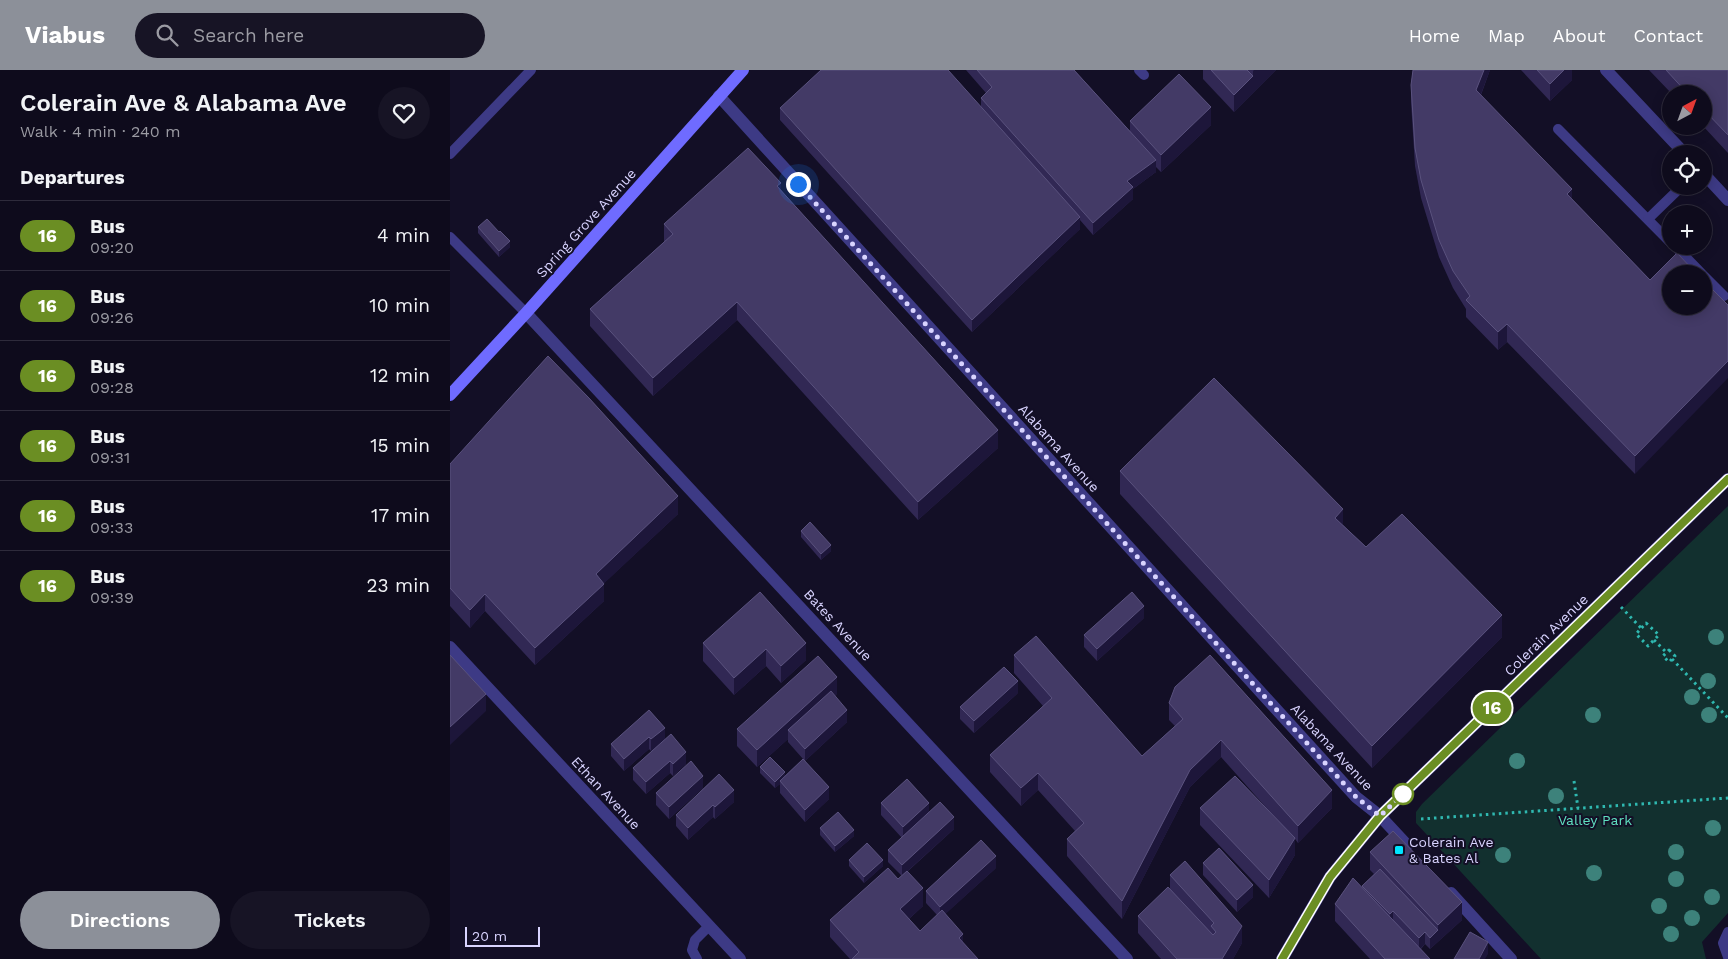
<!DOCTYPE html>
<meta charset="utf-8">
<style>
:root{--surface:#0e0b1c;--page:#171425;--text:#f1f3f6;--muted:#9b9ba3;--line:#2e2b3b;--accent:#8c9099}
body{margin:0;font-family:"Work Sans",sans-serif;background:var(--page);color:var(--text);height:100vh;display:flex;flex-direction:column;font-size:19px;white-space:nowrap}
*{box-sizing:border-box;margin:0}
p{font-size:16px;color:var(--muted)}
.icon{flex:none;width:28px;height:28px;fill:none;stroke:currentColor;stroke-width:2;stroke-linecap:round;stroke-linejoin:round}
.map{position:relative;flex:1;overflow:hidden}
.details{display:flex;flex-direction:column;background:var(--surface);width:450px}
.details>*{flex:none}
.badge{padding:0 10px;border-radius:16px;font-size:18px;line-height:32px}
.needle{width:32px;rotate:41deg}
.fabs{position:absolute;left:1212px;top:15px;display:grid;gap:10px}
.fabs a{display:grid;place-items:center;width:50px;height:50px;border-radius:50%;background:var(--surface);box-shadow:0 2px 12px #0003,0 0 0 1px var(--line);font-size:25px}
.scale{position:absolute;left:15px;bottom:12px;width:75px;box-sizing:border-box;padding-left:5px;border:2px solid #d9d4ff;border-top:0;font-size:14px;line-height:18px;white-space:nowrap;color:#d9d4ff;-webkit-text-stroke:4px #130f26;paint-order:stroke}
.you{position:absolute;width:25px;height:25px;margin:-12px;border:4px solid #fff;border-radius:50%;background:#1a73e8;box-shadow:0 0 0 8px #1a73e833}
.map>.badge{position:absolute;translate:-50% -50%;box-shadow:0 0 0 2px #fff}
h2{padding:0 20px;font-size:19px;line-height:45px}
.round{display:grid;place-items:center;flex:none;width:52px;height:52px;border-radius:26px;background:var(--page)}
.head{display:flex;align-items:center;justify-content:space-between;height:85px;padding:0 20px}
h1{font-size:24px;font-weight:600;line-height:38px}
.primary-button{display:flex;gap:10px;margin-top:auto;padding:10px 20px}
.primary-button a{flex:1;height:58px;border-radius:30px;background:var(--accent);color:#fff;font-size:20px;font-weight:600;line-height:58px;text-align:center}
.primary-button a+a{background:var(--page);color:var(--text)}
ul{padding:0;list-style:none}
li{display:flex;align-items:center;gap:15px;height:70px;padding:0 20px;border-top:1px solid var(--line)}
li div{flex:1}
li b{display:block;font-size:19px}
li em{font-style:normal}
li .badge{min-width:55px;font-weight:700;text-align:center}
header{display:flex;align-items:center;gap:30px;box-sizing:border-box;height:70px;padding:0 25px;background:var(--accent);color:#fff}
header strong{font-size:24px}
nav{display:flex;gap:28px;margin-inline-start:auto;font-size:18px}
.search{width:350px;height:45px;background:var(--page);display:flex;align-items:center;gap:12px;box-sizing:border-box;padding:0 18px;border-radius:28px;color:var(--muted);font-size:19px}
main{display:flex;flex:1;min-height:0}
.map>svg:first-child{display:block}
</style>
<header>
<strong>Viabus</strong>
<div class="search"><svg class="icon" aria-label="search" viewBox="0 0 24 24"><circle cx="10" cy="10" r="6"/><path d="M15 15l6 6"/></svg>Search here</div>
<nav><a>Home</a><a>Map</a><a>About</a><a>Contact</a></nav>
</header>
<main>
<section class="details">
<div class="head"><div><h1>Colerain Ave &amp; Alabama Ave</h1><p>Walk · 4 min · 240 m</p></div><a class="round"><svg class="icon" aria-label="heart" viewBox="0 0 24 24"><path d="M12 20l-8-8c-3-5 5-10 8-4 3-6 11-1 8 4z"/></svg></a></div>
<h2>Departures</h2>
<ul>
<li><span class="badge" style="background:#6b8e23;color:#fff">16</span><div><b>Bus</b><p>09:20</p></div><em>4 min</em></li>
<li><span class="badge" style="background:#6b8e23;color:#fff">16</span><div><b>Bus</b><p>09:26</p></div><em>10 min</em></li>
<li><span class="badge" style="background:#6b8e23;color:#fff">16</span><div><b>Bus</b><p>09:28</p></div><em>12 min</em></li>
<li><span class="badge" style="background:#6b8e23;color:#fff">16</span><div><b>Bus</b><p>09:31</p></div><em>15 min</em></li>
<li><span class="badge" style="background:#6b8e23;color:#fff">16</span><div><b>Bus</b><p>09:33</p></div><em>17 min</em></li>
<li><span class="badge" style="background:#6b8e23;color:#fff">16</span><div><b>Bus</b><p>09:39</p></div><em>23 min</em></li>
</ul>
<div class="primary-button"><a>Directions</a><a>Tickets</a></div>
</section>
<div class="map">
<svg width="1278" height="889" viewBox="0 0 1278 889">
<rect width="100%" height="100%" fill="#130f26"/>
<!-- green -->
<polygon fill="#12302f" points="1278,436 1278,843 1252,872 1256,889 1091,889 966,753 966,742 972,734"/>
<g fill="none" stroke-linecap="round" stroke-linejoin="round">
<!-- path -->
<g stroke="#2fb8b0" stroke-width="3" stroke-dasharray="2.5 4" stroke-linecap="butt">
<polyline points="1171,537 1191,558"/>
<polygon points="1196,553 1209,565 1198,576 1186,564"/>
<polyline points="1204,570 1216,582"/>
<polygon points="1219,580 1225,586 1219,592 1213,586"/>
<polyline points="1222,589 1278,648"/>
<polyline points="1124,711 1128,738"/>
<polyline points="971,749 1278,728"/>
</g>
<!-- service -->
<g stroke="#3d3a85" stroke-width="10">
<polyline points="689,0 694,5"/>
<polyline points="1108,59 1221,173"/>
<polyline points="0,84 81,0"/>
<polyline points="1198,149 1232,116"/>
<polyline points="0,167 76,243"/>
<polyline points="1225,176 1252,204"/>
<polyline points="1254,206 1274,226"/>
<polyline points="1278,862 1273,873 1278,887"/>
<polyline points="247,889 242,880 245,870 259,856"/>
</g>
<!-- minor -->
<g stroke="#3d3a85" stroke-width="12">
<polyline points="269,26 906,727 930,746 957,775"/>
<polyline points="76,243 677,889"/>
<polyline points="0,577 290,889"/>
<polyline points="1001,823 1061,889"/>
</g>
<!-- tertiary -->
<g stroke="#3d3a85" stroke-width="12">
<polyline points="1156,0 1235,84"/>
<polyline points="1254,104 1278,130"/>
<polyline points="832,889 880,807 930,746 1278,409"/>
</g>
<!-- secondary -->
<polyline stroke="#6f6bff" stroke-width="12" points="0,325 76,243 293,0"/>
</g>
<!-- trees -->
<g fill="#3d827b">
<circle cx="1266" cy="567" r="8"/>
<circle cx="1258" cy="611" r="8"/>
<circle cx="1242" cy="627" r="8"/>
<circle cx="1143" cy="645" r="8"/>
<circle cx="1259" cy="645" r="8"/>
<circle cx="1067" cy="691" r="8"/>
<circle cx="1106" cy="726" r="8"/>
<circle cx="1263" cy="758" r="8"/>
<circle cx="1226" cy="782" r="8"/>
<circle cx="1053" cy="785" r="8"/>
<circle cx="1144" cy="803" r="8"/>
<circle cx="1226" cy="809" r="8"/>
<circle cx="1262" cy="827" r="8"/>
<circle cx="1209" cy="836" r="8"/>
<circle cx="1242" cy="848" r="8"/>
<circle cx="1221" cy="864" r="8"/>
</g>
<!-- wall -->
<g fill="#312854">
<polygon points="516,0 624,0 680,61 680,51 761,55 711,102 706,97 706,102 683,119 683,129 643,165 630,150 630,159 522,262 330,50 330,38 531,37 531,28 536,23"/>
<polygon points="753,0 826,0 784,42 753,9"/>
<polygon points="963,0 1040,0 1031,25 1122,129 1200,210 1185,404 1057,272 1048,280 1016,247 1016,239 1003,218 989,187 971,128 965,96 961,32 961,15"/>
<polygon points="1071,0 1122,0 1122,10 1100,31"/>
<polygon points="1199,0 1278,0 1278,83 1253,56 1254,56 1254,24 1222,24"/>
<polygon points="331,120 548,378 468,450 287,250 203,326 140,256 140,239 214,172 214,154"/>
<polygon points="28,157 60,177 49,187 28,163"/>
<polygon points="0,394 228,444 154,513 154,531 85,595 35,541 20,558 0,536"/>
<polygon points="670,401 893,455 916,477 1052,567 922,698 670,424"/>
<polygon points="351,461 381,481 371,490 351,467"/>
<polygon points="694,548 647,591 634,577 634,565"/>
<polygon points="253,573 356,573 356,590 331,613 316,596 284,625 253,591"/>
<polygon points="564,585 692,686 725,656 719,650 719,633 882,738 848,773 845,769 845,785 819,828 750,755 750,738 829,752 771,687 740,717 672,849 617,786 617,769 625,761 588,720 571,736 540,702 540,685 593,636 564,603"/>
<polygon points="568,623 524,663 510,649 510,637"/>
<polygon points="387,624 385,626 397,652 355,691 379,729 355,752 330,723 330,714 325,718 310,703 310,697 335,706 353,689 338,672 338,669 307,697 287,676 287,659"/>
<polygon points="215,658 215,670 201,681 199,679 174,701 161,686 161,674"/>
<polygon points="236,682 236,694 223,706 220,703 196,724 183,710 183,698"/>
<polygon points="269,704 284,732 265,749 263,747 238,770 226,756 226,745"/>
<polygon points="253,718 219,749 206,735 206,723"/>
<polygon points="431,733 479,743 504,759 457,802 473,836 459,849 470,861 487,845 476,833 476,821 546,798 495,844 513,873 528,889 400,889 380,867 380,850 448,809 452,806 438,792 438,780 452,768 431,745"/>
<polygon points="370,758 404,766 385,782 370,765"/>
<polygon points="920,782 1012,850 980,879 975,874 971,879 980,889 920,889 885,851 885,834 912,817 912,816 924,804 920,800"/>
<polygon points="399,790 433,796 414,813 399,796"/>
<polygon points="753,793 803,827 787,842 753,805"/>
<polygon points="720,805 792,873 783,889 711,889 688,863 688,846 720,819"/>
</g>
<!-- shaded-wall -->
<g fill="#1d163a">
<polygon points="804,0 826,0 784,42 784,25 803,6 803,1"/>
<polygon points="1034,0 1040,0 1026,37 1026,20"/>
<polygon points="1114,0 1122,0 1122,10 1100,31 1100,14"/>
<polygon points="761,37 761,55 711,102 711,85"/>
<polygon points="706,90 706,102 683,119 683,129 643,165 643,153 677,111"/>
<polygon points="331,113 331,130 327,116"/>
<polygon points="1122,119 1122,137 1117,124"/>
<polygon points="630,147 630,159 522,262 522,250"/>
<polygon points="60,171 60,177 49,187 49,181"/>
<polygon points="287,232 287,250 203,326 203,308"/>
<polygon points="1057,254 1057,272 1048,280 1048,262"/>
<polygon points="1278,291 1278,308 1185,404 1185,386"/>
<polygon points="548,360 548,378 468,450 468,432"/>
<polygon points="228,426 228,444 146,521 146,504"/>
<polygon points="893,439 893,462 885,448"/>
<polygon points="381,475 381,481 371,490 371,484"/>
<polygon points="154,514 154,531 85,595 85,578"/>
<polygon points="35,524 35,541 20,558 20,540"/>
<polygon points="694,536 694,548 647,591 647,579"/>
<polygon points="1052,545 1052,567 922,698 922,676"/>
<polygon points="356,573 356,590 331,613 331,596"/>
<polygon points="316,579 316,596 284,625 284,608"/>
<polygon points="387,607 387,624 342,665 338,660 338,669 307,697 307,680"/>
<polygon points="568,611 568,623 524,663 524,651"/>
<polygon points="36,624 36,641 0,675 0,657"/>
<polygon points="397,640 397,652 355,691 355,679"/>
<polygon points="215,658 215,670 201,681 201,669"/>
<polygon points="199,667 199,679 174,701 174,689"/>
<polygon points="771,670 771,687 740,717 672,849 672,831 740,700"/>
<polygon points="236,682 236,694 223,706 223,694"/>
<polygon points="220,691 220,703 196,724 196,712"/>
<polygon points="335,702 335,708 330,711 330,714 325,718 325,712"/>
<polygon points="588,703 588,720 571,736 571,718"/>
<polygon points="253,706 253,718 219,749 219,737"/>
<polygon points="379,717 379,729 355,752 355,740"/>
<polygon points="284,720 284,732 265,749 265,737"/>
<polygon points="882,720 882,738 848,773 848,756"/>
<polygon points="479,733 479,745 453,769 453,757"/>
<polygon points="263,735 263,747 238,770 238,758"/>
<polygon points="504,747 504,759 452,806 452,795"/>
<polygon points="404,760 404,766 385,782 385,776"/>
<polygon points="845,768 845,785 819,828 819,810"/>
<polygon points="546,786 546,798 490,849 490,837"/>
<polygon points="433,790 433,796 414,813 414,807"/>
<polygon points="803,815 803,827 787,842 787,830"/>
<polygon points="473,818 473,836 450,857 450,839"/>
<polygon points="1012,832 1012,850 980,879 980,868 988,860 988,855"/>
<polygon points="943,841 943,853 940,856 940,844"/>
<polygon points="792,856 792,873 783,889 772,889"/>
<polygon points="975,862 975,874 969,880 969,868"/>
<polygon points="513,864 513,881 509,868"/>
<polygon points="1038,872 1038,884 1035,889 1029,889"/>
</g>
<!-- building -->
<g fill="#433a66" stroke="#5a527e">
<polygon points="371,0 498,0 630,147 522,250 330,38"/>
<polygon points="527,0 624,0 706,90 677,111 683,117 643,153 531,28 542,17"/>
<polygon points="761,0 797,0 803,6 784,25"/>
<polygon points="963,0 1034,0 1026,20 1122,119 1117,124 1200,210 1227,183 1247,204 1221,204 1221,236 1254,236 1254,211 1278,235 1278,291 1185,386 1057,254 1048,262 1016,230 1020,226 1003,201 989,170 971,110 965,78 961,15"/>
<polygon points="1087,0 1114,0 1100,14"/>
<polygon points="1216,0 1278,0 1278,65 1254,40 1254,24 1238,24"/>
<polygon points="729,4 761,37 711,85 680,51"/>
<polygon points="298,78 331,113 327,116 548,360 468,432 287,232 203,308 140,239 223,164 214,154"/>
<polygon points="37,149 49,162 50,161 60,171 49,181 28,157"/>
<polygon points="98,286 139,328 228,426 146,504 154,514 85,578 35,524 20,540 0,518 0,394"/>
<polygon points="764,308 893,439 885,448 916,477 952,444 1052,545 922,676 670,401"/>
<polygon points="360,452 381,475 371,484 351,461"/>
<polygon points="310,522 356,573 331,596 316,579 284,608 253,573"/>
<polygon points="682,522 694,536 647,579 634,565"/>
<polygon points="586,566 692,686 733,649 719,633 725,617 760,585 882,720 848,756 771,670 740,700 672,831 617,769 634,753 588,703 571,718 540,685 602,628 564,585"/>
<polygon points="0,585 36,624 0,657"/>
<polygon points="368,586 387,607 307,680 287,659"/>
<polygon points="554,597 568,611 524,651 510,637"/>
<polygon points="381,621 397,640 355,679 338,660"/>
<polygon points="199,640 215,658 201,669 199,667 174,689 161,674"/>
<polygon points="221,664 236,682 223,694 220,691 196,712 183,698"/>
<polygon points="320,687 335,702 325,712 310,697"/>
<polygon points="353,689 379,717 355,740 330,711"/>
<polygon points="241,691 253,706 219,737 206,723"/>
<polygon points="269,704 284,720 265,737 263,735 238,758 226,745"/>
<polygon points="785,706 845,768 819,810 750,738"/>
<polygon points="457,709 479,733 453,757 431,733"/>
<polygon points="490,732 504,747 452,795 438,780"/>
<polygon points="388,742 404,760 385,776 370,758"/>
<polygon points="943,761 1012,832 988,855 920,782"/>
<polygon points="531,770 546,786 490,837 476,821"/>
<polygon points="417,773 433,790 414,807 399,790"/>
<polygon points="769,778 803,815 787,830 753,793"/>
<polygon points="735,791 792,856 772,889 727,889 688,846 718,817 763,865 766,862 761,856 764,853 720,805"/>
<polygon points="438,798 448,809 457,801 473,818 450,839 470,861 492,840 513,864 509,868 528,889 402,889 409,882 380,850"/>
<polygon points="930,799 988,860 980,868 975,862 969,868 943,841 940,844 912,816"/>
<polygon points="903,808 980,889 935,889 885,834"/>
<polygon points="1020,862 1038,872 1029,889 1004,889"/>
</g>
<g fill="none" stroke-linecap="round" stroke-linejoin="round">
<defs>
<polyline id="line" points="832,889 880,807 930,746 1278,409"/>
</defs>
<!-- line casing -->
<use href="#line" stroke="#fff" stroke-width="11"/>
<!-- line -->
<use href="#line" stroke="#6b8e23" stroke-width="8"/>
<!-- walk -->
<polyline stroke="#d9d4ff" stroke-width="5" stroke-dasharray="0 9" points="348,114 906,727 930,746 959,718 953,724"/>
</g>
<!-- markers -->
<circle fill="#fff" stroke="#6b8e23" stroke-width="2.5" cx="953" cy="724" r="10"/>
<rect fill="#00e5ff" stroke="#130f26" stroke-width="2" x="944" y="775" width="10" height="10" rx="2.5"/>
<g text-anchor="middle" dominant-baseline="central" stroke-width="4" stroke-linejoin="round" paint-order="stroke">
<!-- street labels -->
<g font-size="14" fill="#d9d4ff" stroke="#130f26">
<text transform="translate(136 153) rotate(-48)">Spring Grove Avenue</text>
<text transform="translate(609 378) rotate(48)">Alabama Avenue</text>
<text transform="translate(388 555) rotate(47)">Bates Avenue</text>
<text transform="translate(1096 565) rotate(-44)">Colerain Avenue</text>
<text transform="translate(882 677) rotate(47)">Alabama Avenue</text>
<text transform="translate(156 723) rotate(47)">Ethan Avenue</text>
</g>
<!-- park labels -->
<g font-size="14" fill="#5fe0c0" stroke="#130f26">
<text x="1145" y="750">Valley Park</text>
</g>
<!-- poi labels -->
<g font-size="14" fill="#d9d4ff" stroke="#130f26" text-anchor="start">
<text x="959" y="772">Colerain Ave<tspan x="959" dy="16">&amp; Bates Al</tspan></text>
</g>
</g>
</svg>
<div class="fabs">
<a><svg class="needle" viewBox="-14 -14 28 28"><path d="M0-13l5 13h-10z" fill="#e53935"/><path d="M0 13l5-13h-10z" fill="#9b9ba3"/></svg></a>
<a><svg class="icon" aria-label="locate" viewBox="0 0 24 24"><circle cx="12" cy="12" r="6"/><path d="M12 2v4M12 18v4M2 12h4M18 12h4"/></svg></a>
<a>+</a>
<a>−</a>
</div>
<div class="scale">20 m</div>
<div class="you" style="left:348px;top:114px"></div>
<b class="badge" style="left:1042px;top:638px;background:#6b8e23;color:#fff">16</b>
</div>
</main>
